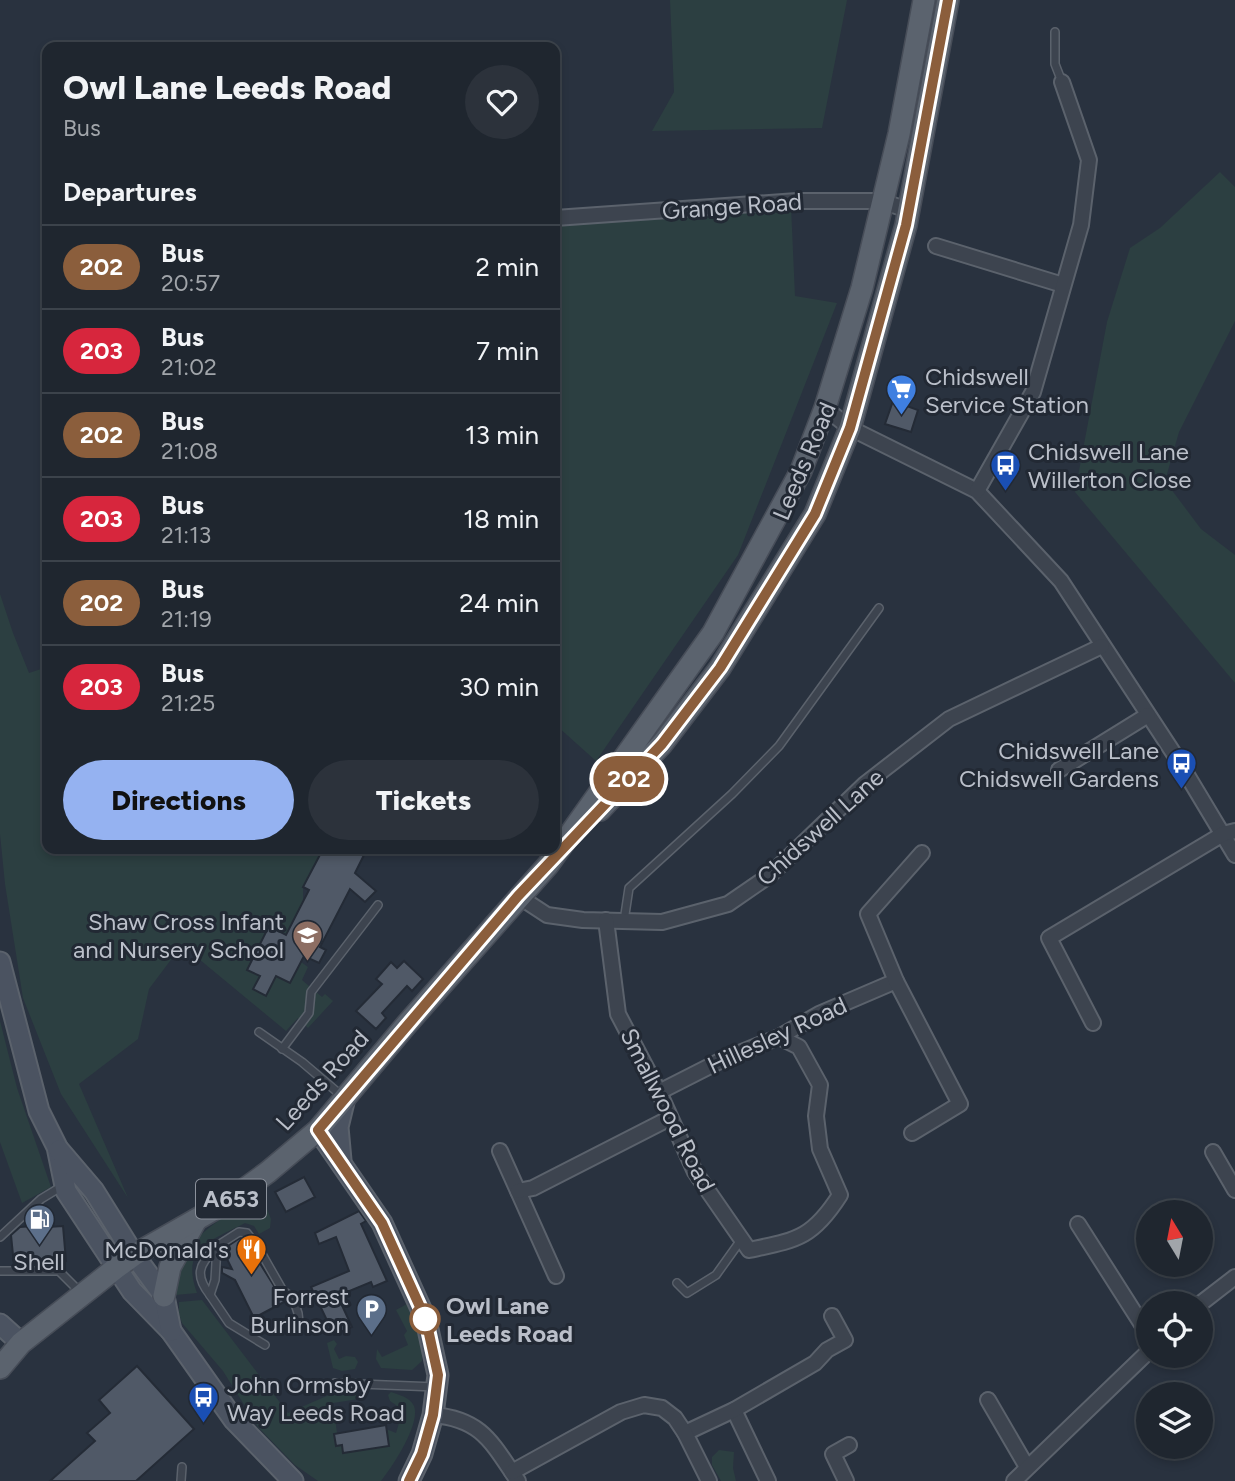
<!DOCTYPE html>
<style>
:root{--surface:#1f262f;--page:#2c323b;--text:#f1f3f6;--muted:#a1a5aa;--line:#3c434b;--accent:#95b2f1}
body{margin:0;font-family:Figtree,sans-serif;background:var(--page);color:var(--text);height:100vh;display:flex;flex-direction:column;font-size:26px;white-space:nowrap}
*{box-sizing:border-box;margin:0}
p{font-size:23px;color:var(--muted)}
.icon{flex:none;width:38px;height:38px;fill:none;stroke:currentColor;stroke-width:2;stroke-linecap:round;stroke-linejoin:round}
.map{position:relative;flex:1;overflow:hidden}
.drawer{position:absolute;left:42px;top:42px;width:518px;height:812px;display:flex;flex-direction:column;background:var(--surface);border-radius:14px;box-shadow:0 4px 10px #0003,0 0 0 2px var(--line)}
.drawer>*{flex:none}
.badge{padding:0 14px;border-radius:23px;font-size:24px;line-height:46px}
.needle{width:46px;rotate:350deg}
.fabs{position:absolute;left:1136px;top:1200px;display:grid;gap:14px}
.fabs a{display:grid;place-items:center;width:77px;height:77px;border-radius:50%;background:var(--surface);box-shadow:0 4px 10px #0003,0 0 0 2px var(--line);font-size:35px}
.map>.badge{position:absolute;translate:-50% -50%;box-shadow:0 0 0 4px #fff}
h2{padding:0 21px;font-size:26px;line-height:63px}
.round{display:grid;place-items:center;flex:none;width:74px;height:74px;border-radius:37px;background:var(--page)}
.overview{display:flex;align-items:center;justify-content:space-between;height:119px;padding:0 21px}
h1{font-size:33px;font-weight:800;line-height:52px}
.primary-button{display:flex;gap:14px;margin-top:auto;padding:14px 21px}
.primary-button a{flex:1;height:80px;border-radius:42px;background:var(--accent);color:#111;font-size:28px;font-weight:800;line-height:80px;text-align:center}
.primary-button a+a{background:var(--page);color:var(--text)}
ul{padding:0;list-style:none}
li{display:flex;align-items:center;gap:21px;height:84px;padding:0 21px;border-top:2px solid var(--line)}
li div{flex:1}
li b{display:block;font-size:26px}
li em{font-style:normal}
li .badge{min-width:77px;font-weight:700;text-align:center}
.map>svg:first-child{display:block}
</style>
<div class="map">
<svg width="1235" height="1481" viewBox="0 0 1235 1481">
<rect width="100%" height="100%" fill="#29323f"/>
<!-- green -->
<g fill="#2c3f41">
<polygon points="670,0 847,0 822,128 652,131 674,92"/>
<polygon points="1220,172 1235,187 1235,321 1179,432 1165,481 1201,529 1235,555 1235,683 1075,492 1107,322 1130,248 1160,228"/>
<polygon points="791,206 795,296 837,303 738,555 596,761 557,726 555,728 555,226"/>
<polygon points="0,594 13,633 29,673 47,667 47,849 319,849 321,852 303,887 303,901 292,922 289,936 269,926 247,969 260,976 253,989 266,996 276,976 290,983 301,962 308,967 302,980 322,997 325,994 333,1001 308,1028 298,1018 286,1031 182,945 149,989 138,1039 79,1084 128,1198 61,1094 23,998 5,884 0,834"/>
<polygon points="0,1021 17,1088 51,1187 22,1203 0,1142"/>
<path d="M261 1193 271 1219 270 1228 259 1234 254 1226 245 1223C211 1241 180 1247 197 1293L175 1295C176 1286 175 1275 178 1267 192 1232 231 1213 261 1193Z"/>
<path d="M202 1300 288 1413 338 1391 364 1394 365 1398 333 1403 337 1433 334 1434 336 1446 342 1445 343 1453 389 1446 386 1429 396 1433 403 1410 390 1401 388 1395 391 1392C399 1395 410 1397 414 1406 421 1424 392 1467 381 1481H318L295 1465 258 1427 223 1371 182 1323 179 1314V1302Z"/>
<polygon points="407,1304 422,1346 422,1361 412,1370 381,1368 376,1359 377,1349 382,1357 408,1345 404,1335 407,1331 396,1310"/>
<polygon points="334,1340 337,1344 334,1349 339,1359 346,1356 355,1357 358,1362 355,1369 342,1371 333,1368 327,1343"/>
<polygon points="719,1450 734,1452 733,1468 736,1481 721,1481 712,1465 712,1457"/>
</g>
<!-- building -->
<g fill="#505967" stroke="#242b36" stroke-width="2">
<polygon points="893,401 918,410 911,432 885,424"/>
<polygon points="323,849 367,849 355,873 376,891 365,902 350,889 320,947 326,950 319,963 304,956 290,983 276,976 266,996 253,989 260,976 247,970 269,926 286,935 309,890 303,887"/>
<polygon points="404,961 423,979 412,991 407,986 382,1013 386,1018 376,1029 356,1011 382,984 376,979 391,962 397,968"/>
<polygon points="304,1177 315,1197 286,1212 275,1192"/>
<polygon points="359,1211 366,1221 361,1224 387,1281 373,1287 371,1282 342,1294 343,1297 339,1299 352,1327 334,1335 311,1287 349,1271 336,1237 319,1244 315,1233"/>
<polygon points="33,1226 33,1228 63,1226 66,1261 14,1265 11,1235 20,1227"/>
<polygon points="240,1238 251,1249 284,1302 254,1318 235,1280 222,1273 222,1267 232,1269 224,1253 227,1251 225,1248"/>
<polygon points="137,1366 194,1429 136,1481 50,1481 95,1441 87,1433 110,1413 99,1400"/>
<polygon points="386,1425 389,1446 343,1453 342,1445 336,1446 334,1434"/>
</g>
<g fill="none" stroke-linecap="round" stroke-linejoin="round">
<defs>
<g id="lane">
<polyline points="1055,32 1055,64 1062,82"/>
<polyline points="624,921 629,888 732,794 779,746 879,608"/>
<polyline points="259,1032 302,1062 342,1096"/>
<polyline points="282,1049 309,1013 311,992 378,905"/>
<polyline points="0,1237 41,1199 64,1185"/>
<polyline points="0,1271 59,1271 81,1293"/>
<polyline points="677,1283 687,1293 716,1275 741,1240"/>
<path d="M210 1295C195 1276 198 1265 215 1249"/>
<path d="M265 1345 229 1323 210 1295 215 1280 217 1246 239 1232 247 1233 259 1249 283 1291C294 1297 301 1314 298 1326"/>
<polyline points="335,1383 436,1387"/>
<polyline points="181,1481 182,1467"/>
</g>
<g id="street">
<polyline points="555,218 797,201 881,201 908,210"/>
<polyline points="936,246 1063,285"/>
<polyline points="825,408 850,428 977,491 1061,581 1178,760 1235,855"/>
<polyline points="977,491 1033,392 1081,225 1089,160 1062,82"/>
<polyline points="1059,770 1148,715"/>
<polyline points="518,896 547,915 583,920 662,922 728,904 770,875 865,784 949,719 1102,646"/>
<path d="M606 920 618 1014 659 1092 695 1172 749 1250C796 1240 812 1239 840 1195L820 1149 816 1116 820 1085 799 1047 779 1037"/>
<polyline points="1093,1023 1049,938 1223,834 1235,831"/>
<polyline points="659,1092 722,1060 779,1037 819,1014 896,981"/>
<polyline points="912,1133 960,1104 896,981 868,914 922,853"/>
<polyline points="500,1151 556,1276"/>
<polyline points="1213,1152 1235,1190"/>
<polyline points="518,1191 533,1188 670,1118"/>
<polyline points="1078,1224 1148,1334"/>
<polyline points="1200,1304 1235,1277"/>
<polyline points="988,1400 1027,1467"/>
<polyline points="734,1410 768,1481"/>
<path d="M433 1415C482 1419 492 1443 518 1481"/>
<polyline points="685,1433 734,1410 815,1363 827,1350 845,1340 832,1316"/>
<polyline points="512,1472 621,1412 644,1405 662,1408 675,1418 685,1433 709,1481"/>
<polyline points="846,1481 833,1454 849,1445"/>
<polyline points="1014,1481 1148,1352"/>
</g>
<g id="secondary">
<polyline points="0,962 39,1111 57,1147 66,1191 132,1291 171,1331 234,1420 293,1481"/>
<polyline points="318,1130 382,1223 426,1320 438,1375 433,1415 422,1454 409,1481"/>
<polyline points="59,1150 94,1191 134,1255 164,1296 171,1331"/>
<polyline points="341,1160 338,1127 345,1098"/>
<polyline points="0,1324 21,1343"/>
</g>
<g id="primary">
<polyline points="600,810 662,744 720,668 815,514 850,428 906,225 948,0"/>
<polyline points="164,1296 170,1267 196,1220"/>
<polyline points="0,1368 21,1343 116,1268 134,1255 227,1202 268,1172 318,1130 407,1024 548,865 713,633 801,471 825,408 862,288 899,134 924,0"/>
</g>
</defs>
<!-- lane casing -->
<use href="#lane" stroke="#5b626c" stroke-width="10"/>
<!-- street casing -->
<use href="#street" stroke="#5b626c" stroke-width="18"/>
<!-- secondary casing -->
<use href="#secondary" stroke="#5b626c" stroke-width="23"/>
<!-- primary casing -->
<use href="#primary" stroke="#474d58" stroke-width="24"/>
<!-- lane -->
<use href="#lane" stroke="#3d444f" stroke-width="7"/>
<!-- street -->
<use href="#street" stroke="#3d444f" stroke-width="14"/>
<!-- secondary -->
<use href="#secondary" stroke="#4b5361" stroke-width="19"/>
<!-- primary -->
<use href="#primary" stroke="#5b636e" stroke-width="21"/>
</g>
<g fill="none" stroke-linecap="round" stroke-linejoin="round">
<defs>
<polyline id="line" points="409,1481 422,1454 433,1415 438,1375 426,1320 382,1223 318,1130 518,896 662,744 720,668 815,514 850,428 906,225 948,0"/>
</defs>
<!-- line casing -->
<use href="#line" stroke="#fff" stroke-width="16"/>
<!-- line -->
<use href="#line" stroke="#8b5e3c" stroke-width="10"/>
</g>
<!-- icons -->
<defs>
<symbol id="supermarket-pin" viewBox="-11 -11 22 30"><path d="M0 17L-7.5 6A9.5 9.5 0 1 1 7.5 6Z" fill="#3f7fe0" stroke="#222934"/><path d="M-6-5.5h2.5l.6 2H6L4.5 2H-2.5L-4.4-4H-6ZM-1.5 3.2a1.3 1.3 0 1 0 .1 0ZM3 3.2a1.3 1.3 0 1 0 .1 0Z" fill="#fff"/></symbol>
<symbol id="bus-pin" viewBox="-11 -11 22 30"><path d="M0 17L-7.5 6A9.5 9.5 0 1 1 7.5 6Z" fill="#1a4fb4" stroke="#222934"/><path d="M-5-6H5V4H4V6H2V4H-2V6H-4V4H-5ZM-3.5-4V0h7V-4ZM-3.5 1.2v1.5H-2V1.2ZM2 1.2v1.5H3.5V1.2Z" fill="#fff"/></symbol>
<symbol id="school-pin" viewBox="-11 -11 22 30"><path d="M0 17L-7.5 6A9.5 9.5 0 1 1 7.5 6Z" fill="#8d6e63" stroke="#222934"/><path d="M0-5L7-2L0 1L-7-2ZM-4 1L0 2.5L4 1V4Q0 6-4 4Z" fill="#fff"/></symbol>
<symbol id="fuel-pin" viewBox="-11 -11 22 30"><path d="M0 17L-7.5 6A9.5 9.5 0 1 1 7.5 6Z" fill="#5c6f8a" stroke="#222934"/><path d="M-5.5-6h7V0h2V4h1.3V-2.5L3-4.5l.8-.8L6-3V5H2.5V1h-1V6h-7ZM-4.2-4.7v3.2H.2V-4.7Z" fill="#fff"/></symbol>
<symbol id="restaurant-pin" viewBox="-11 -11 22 30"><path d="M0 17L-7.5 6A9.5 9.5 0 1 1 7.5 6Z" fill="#e8710a" stroke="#222934"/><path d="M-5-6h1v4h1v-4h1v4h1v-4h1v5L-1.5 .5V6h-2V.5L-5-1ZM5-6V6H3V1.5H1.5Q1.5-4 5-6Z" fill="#fff"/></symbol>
<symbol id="parking-pin" viewBox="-11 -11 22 30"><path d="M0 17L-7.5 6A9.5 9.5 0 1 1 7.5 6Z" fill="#5c6f8a" stroke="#222934"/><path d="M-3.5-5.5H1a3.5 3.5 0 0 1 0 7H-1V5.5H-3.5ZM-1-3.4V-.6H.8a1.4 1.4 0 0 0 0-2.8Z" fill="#fff"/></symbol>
</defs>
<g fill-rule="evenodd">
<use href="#supermarket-pin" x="884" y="372" width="35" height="47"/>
<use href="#bus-pin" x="988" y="448" width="35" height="47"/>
<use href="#bus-pin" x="1164" y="746" width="35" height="47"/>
<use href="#school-pin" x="290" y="918" width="35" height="47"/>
<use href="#fuel-pin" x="22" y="1202" width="35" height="47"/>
<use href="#restaurant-pin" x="234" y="1232" width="35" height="47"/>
<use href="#parking-pin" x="354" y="1292" width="35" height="47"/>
<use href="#bus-pin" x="186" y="1380" width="35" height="47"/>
</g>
<!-- markers -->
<circle fill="#fff" stroke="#8b5e3c" stroke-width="3.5" cx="425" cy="1319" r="14"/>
<g text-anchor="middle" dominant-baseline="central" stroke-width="6" stroke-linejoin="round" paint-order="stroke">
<!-- shield labels -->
<rect fill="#222934" stroke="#8c929c" stroke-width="2" x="196" y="1179.5" width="70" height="39" rx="5"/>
<g font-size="23" font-weight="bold" fill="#babfc9">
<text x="231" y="1199">A653</text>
</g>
<!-- street labels -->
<g font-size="24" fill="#babfc9" stroke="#222934">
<text transform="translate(732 206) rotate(-4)">Grange Road</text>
<text transform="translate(804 461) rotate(-67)">Leeds Road</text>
<text transform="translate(820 827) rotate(-42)">Chidswell Lane</text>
<text transform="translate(777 1035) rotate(-25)">Hillesley Road</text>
<text transform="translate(322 1080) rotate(-48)">Leeds Road</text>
<text transform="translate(668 1110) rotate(63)">Smallwood Road</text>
</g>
<!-- poi labels -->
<g font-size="24" fill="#babfc9" stroke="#222934" text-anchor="end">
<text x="925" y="376" text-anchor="start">Chidswell<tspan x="925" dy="28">Service Station</tspan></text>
<text x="1028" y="451" text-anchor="start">Chidswell Lane<tspan x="1028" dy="28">Willerton Close</tspan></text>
<text x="1159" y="750">Chidswell Lane<tspan x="1159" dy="28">Chidswell Gardens</tspan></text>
<text x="284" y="921">Shaw Cross Infant<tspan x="284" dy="28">and Nursery School</tspan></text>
<text x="229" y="1249">McDonald's</text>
<text x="39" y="1261" text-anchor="middle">Shell</text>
<text x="349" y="1296">Forrest<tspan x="349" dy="28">Burlinson</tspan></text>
<text x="227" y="1384" text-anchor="start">John Ormsby<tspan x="227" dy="28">Way Leeds Road</tspan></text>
</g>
<!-- stop labels -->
<g font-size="24" font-weight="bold" fill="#babfc9" stroke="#222934" text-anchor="start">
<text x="446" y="1305">Owl Lane<tspan x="446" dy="28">Leeds Road</tspan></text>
</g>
</g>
</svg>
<div class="fabs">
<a><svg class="needle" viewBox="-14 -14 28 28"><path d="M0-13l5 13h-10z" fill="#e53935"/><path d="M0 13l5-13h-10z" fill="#a1a5aa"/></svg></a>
<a><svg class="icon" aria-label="locate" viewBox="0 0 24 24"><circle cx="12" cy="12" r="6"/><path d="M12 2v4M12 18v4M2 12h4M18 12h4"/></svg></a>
<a><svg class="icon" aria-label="layers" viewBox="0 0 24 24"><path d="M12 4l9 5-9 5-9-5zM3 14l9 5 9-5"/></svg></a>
</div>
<b class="badge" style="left:629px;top:779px;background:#8b5e3c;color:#fff">202</b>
<section class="drawer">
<div class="overview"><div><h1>Owl Lane Leeds Road</h1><p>Bus</p></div><a class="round"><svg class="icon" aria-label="heart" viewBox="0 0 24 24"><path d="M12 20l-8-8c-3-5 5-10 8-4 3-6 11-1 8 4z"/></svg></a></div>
<h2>Departures</h2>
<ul>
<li><span class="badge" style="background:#8b5e3c;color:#fff">202</span><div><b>Bus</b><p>20:57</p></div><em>2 min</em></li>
<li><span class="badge" style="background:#d7263d;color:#fff">203</span><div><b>Bus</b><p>21:02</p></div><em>7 min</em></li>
<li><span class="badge" style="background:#8b5e3c;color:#fff">202</span><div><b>Bus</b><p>21:08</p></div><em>13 min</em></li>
<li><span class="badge" style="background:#d7263d;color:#fff">203</span><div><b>Bus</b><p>21:13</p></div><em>18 min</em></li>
<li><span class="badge" style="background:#8b5e3c;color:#fff">202</span><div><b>Bus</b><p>21:19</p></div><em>24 min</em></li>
<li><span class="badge" style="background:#d7263d;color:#fff">203</span><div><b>Bus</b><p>21:25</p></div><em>30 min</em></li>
</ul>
<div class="primary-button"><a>Directions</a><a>Tickets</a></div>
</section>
</div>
